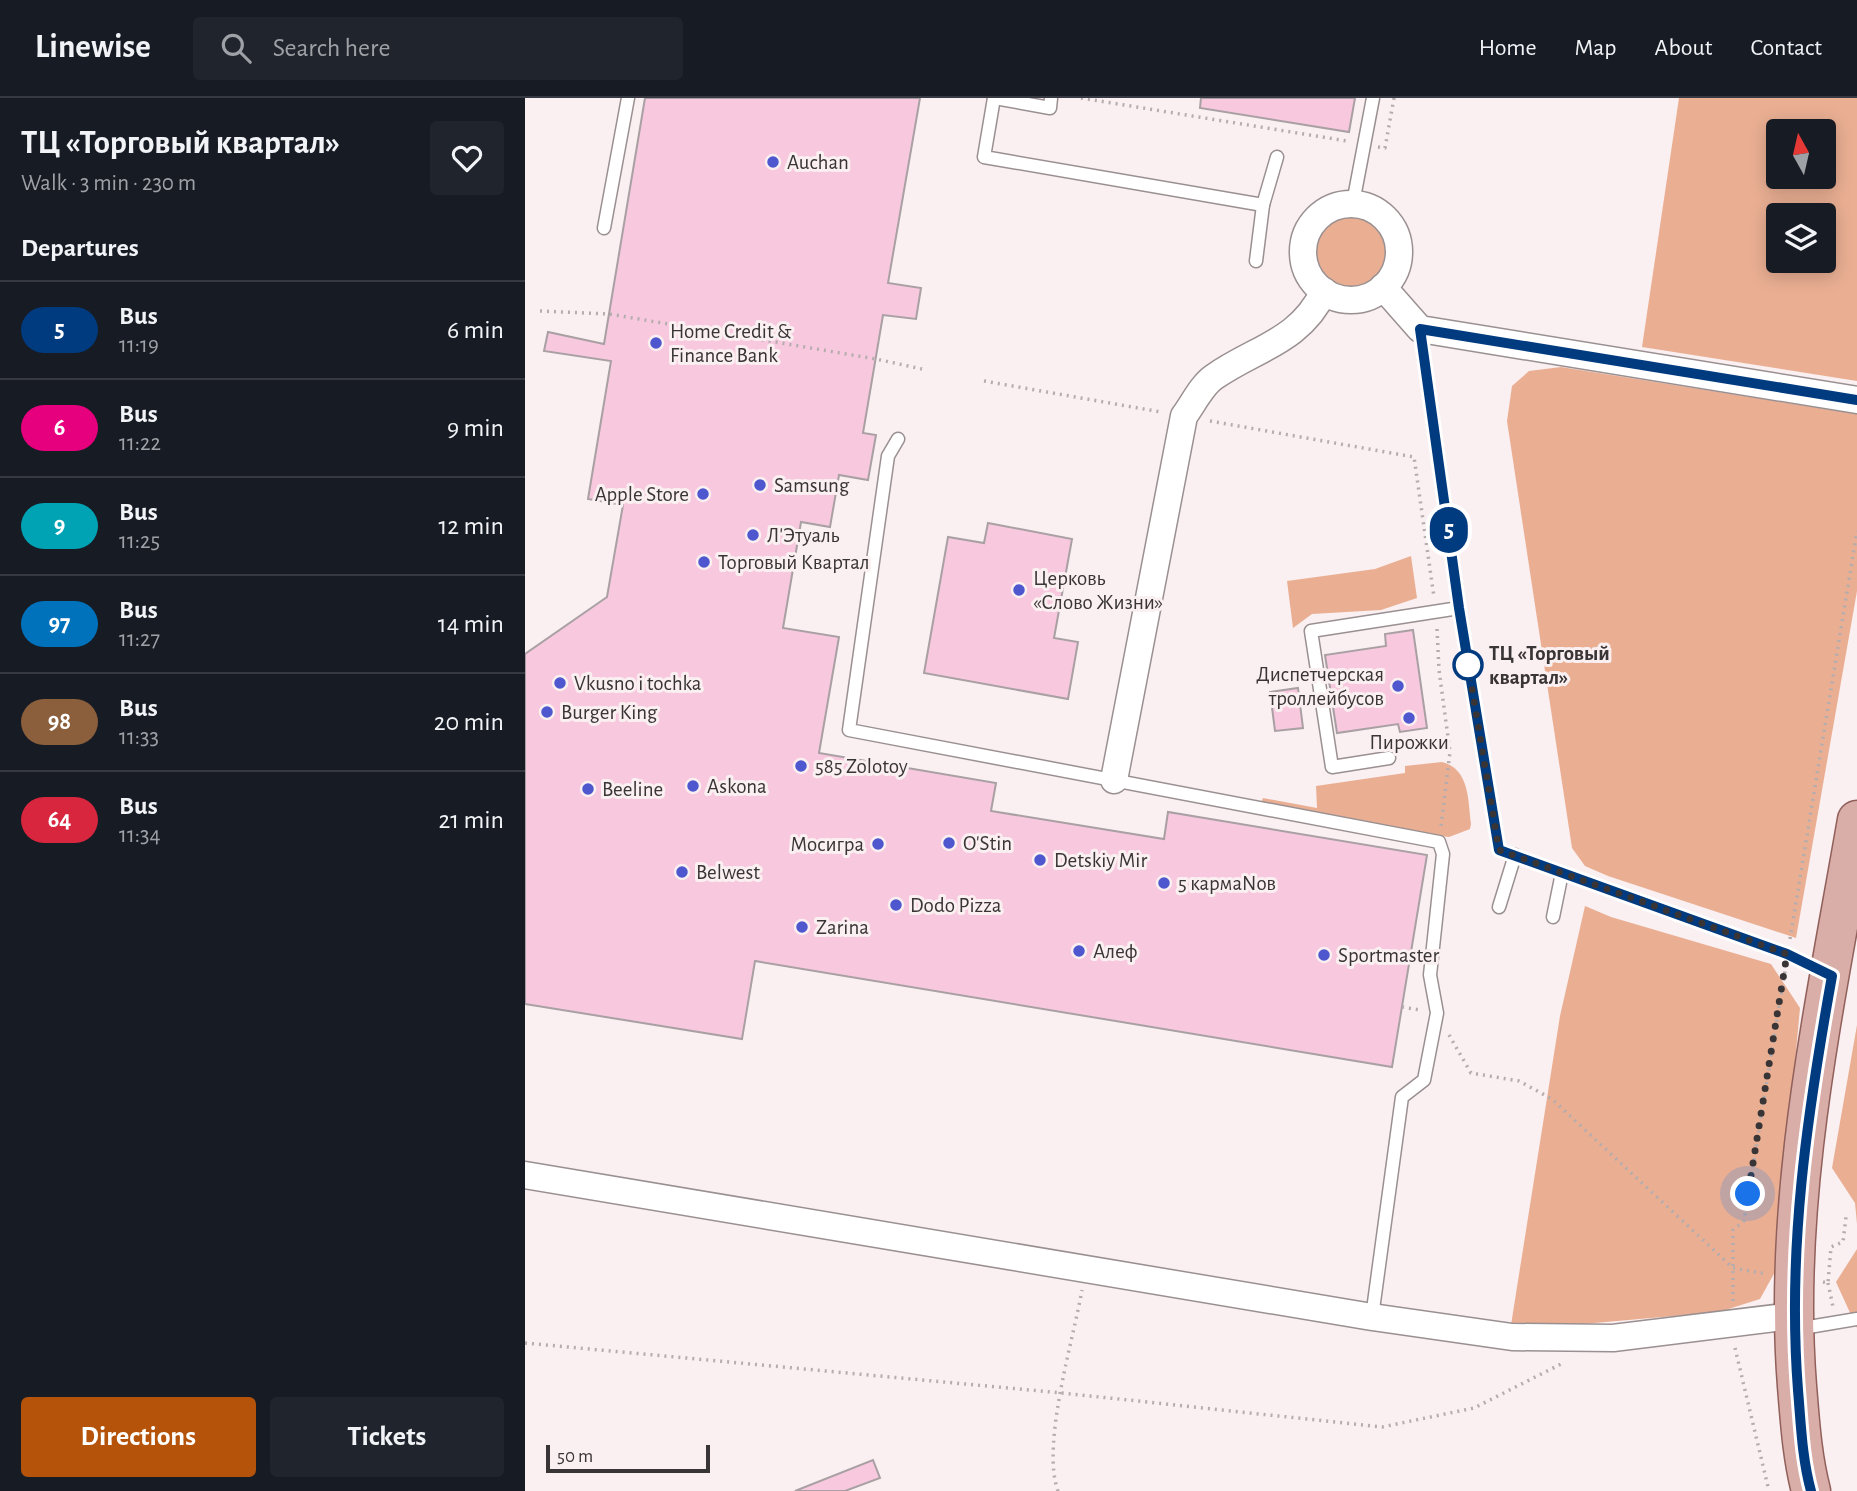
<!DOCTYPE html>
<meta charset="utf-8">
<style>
:root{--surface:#171b24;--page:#20242c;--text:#f1f3f6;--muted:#9ea1a6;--line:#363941;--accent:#b45309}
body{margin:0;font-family:"Alegreya Sans",sans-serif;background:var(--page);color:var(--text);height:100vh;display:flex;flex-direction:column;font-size:26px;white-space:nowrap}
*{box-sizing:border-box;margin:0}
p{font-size:23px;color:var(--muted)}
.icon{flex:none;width:38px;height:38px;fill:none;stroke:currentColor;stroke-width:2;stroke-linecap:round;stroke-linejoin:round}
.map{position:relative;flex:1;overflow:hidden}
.details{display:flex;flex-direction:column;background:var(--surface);width:525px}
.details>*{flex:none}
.badge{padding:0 14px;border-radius:23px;font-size:24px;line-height:46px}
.needle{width:46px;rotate:352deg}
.buttons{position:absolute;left:1241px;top:21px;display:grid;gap:14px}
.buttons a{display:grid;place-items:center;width:70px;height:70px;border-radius:7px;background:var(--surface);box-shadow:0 4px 18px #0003;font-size:35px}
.scale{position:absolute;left:21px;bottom:18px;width:164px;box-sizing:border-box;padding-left:7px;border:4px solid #393536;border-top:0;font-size:19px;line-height:24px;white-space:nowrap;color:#393536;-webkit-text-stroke:5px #faeff1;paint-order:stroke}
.you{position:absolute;width:35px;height:35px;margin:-18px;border:5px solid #fff;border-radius:50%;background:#1a73e8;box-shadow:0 0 0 10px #1a73e833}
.map>.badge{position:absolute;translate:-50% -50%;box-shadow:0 0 0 4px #fff}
h2{padding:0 21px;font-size:26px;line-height:63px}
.round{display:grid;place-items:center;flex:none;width:74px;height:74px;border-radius:7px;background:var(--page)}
.summary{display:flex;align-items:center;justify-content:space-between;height:119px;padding:0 21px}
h1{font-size:33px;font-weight:700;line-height:52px}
.action{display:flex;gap:14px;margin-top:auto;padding:14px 21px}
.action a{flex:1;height:80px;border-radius:7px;background:var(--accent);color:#fff;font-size:28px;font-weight:700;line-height:80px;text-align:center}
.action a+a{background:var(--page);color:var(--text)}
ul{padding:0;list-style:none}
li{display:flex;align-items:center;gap:21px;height:98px;padding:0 21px;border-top:2px solid var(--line)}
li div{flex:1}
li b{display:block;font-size:26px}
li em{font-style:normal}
li .badge{min-width:77px;font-weight:700;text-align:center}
header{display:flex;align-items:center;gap:42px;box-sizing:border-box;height:98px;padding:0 35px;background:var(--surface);border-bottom:2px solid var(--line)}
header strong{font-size:33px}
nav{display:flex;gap:38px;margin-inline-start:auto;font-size:24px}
.search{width:490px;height:63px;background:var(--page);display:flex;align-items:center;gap:18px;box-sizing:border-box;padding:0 24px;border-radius:7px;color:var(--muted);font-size:26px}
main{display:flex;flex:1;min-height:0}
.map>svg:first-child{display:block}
</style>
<header>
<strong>Linewise</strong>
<div class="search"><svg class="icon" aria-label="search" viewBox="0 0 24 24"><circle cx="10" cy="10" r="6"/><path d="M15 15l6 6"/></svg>Search here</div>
<nav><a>Home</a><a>Map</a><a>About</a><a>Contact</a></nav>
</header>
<main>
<section class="details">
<div class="summary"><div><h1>ТЦ «Торговый квартал»</h1><p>Walk · 3 min · 230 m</p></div><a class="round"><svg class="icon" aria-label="heart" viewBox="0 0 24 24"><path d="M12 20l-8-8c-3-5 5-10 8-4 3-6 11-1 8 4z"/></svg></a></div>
<h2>Departures</h2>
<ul>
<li><span class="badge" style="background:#003b80;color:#fff">5</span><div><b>Bus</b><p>11:19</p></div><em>6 min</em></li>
<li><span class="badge" style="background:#e6007e;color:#fff">6</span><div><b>Bus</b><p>11:22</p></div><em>9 min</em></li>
<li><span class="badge" style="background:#00a3b4;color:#fff">9</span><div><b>Bus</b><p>11:25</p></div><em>12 min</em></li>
<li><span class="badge" style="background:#0072bc;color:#fff">97</span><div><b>Bus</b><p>11:27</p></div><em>14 min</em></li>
<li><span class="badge" style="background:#8b5e3c;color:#fff">98</span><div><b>Bus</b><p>11:33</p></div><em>20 min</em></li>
<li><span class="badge" style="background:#d7263d;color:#fff">64</span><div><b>Bus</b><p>11:34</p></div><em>21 min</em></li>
</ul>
<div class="action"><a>Directions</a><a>Tickets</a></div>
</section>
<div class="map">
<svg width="1332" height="1393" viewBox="0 0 1332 1393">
<rect width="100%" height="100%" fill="#faeff1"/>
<!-- green -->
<g fill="#eaaf93" fill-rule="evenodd">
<path d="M1154 0H1332V283L1117 249ZM1253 33H1298V79H1253ZM1253 117H1298V163H1253Z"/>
<circle cx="827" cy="154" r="37"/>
<polygon points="1036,269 1332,316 1332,493 1271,840 1083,778 1060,768 1047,750 982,323 987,288 1004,273"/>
<polygon points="886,458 892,500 856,512 787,516 768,530 762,483 850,471"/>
<path d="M917 664C945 671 943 703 946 726L945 731 924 739 906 737 736 705 738 700 792 710 791 688 880 675V668Z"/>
<polygon points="1060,808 1086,819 1246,866 1275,910 1251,1172 1235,1201 1194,1214 1024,1229 986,1227 1035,918"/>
<polygon points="1332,927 1332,1126 1330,1105 1307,1070"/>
<polygon points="1332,1151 1332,1230 1311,1184"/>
</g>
<!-- building -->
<g fill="#f8c9de" stroke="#a9a0a4" stroke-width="2">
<polygon points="120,0 395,0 363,185 396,190 391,221 358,217 338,335 351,337 343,382 314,377 305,429 276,424 258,530 314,539 294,655 471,685 466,713 639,741 643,714 902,757 867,969 230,863 217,941 0,906 0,556 82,499 98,407 63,401 86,263 19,253 23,234 79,246"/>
<polygon points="676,0 830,0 824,34 675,10"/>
<polygon points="463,425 547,441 529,540 553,544 543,601 399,575 423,439 459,445"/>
<polygon points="888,532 902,630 875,634 873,626 812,635 800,557 861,548 860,536"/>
<polygon points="773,590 778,630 750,633 745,594"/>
<polygon points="348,1362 355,1380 320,1393 270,1393"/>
</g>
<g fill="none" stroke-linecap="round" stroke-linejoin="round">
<defs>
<g id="service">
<polyline points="469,0 459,59 738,107 752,59"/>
<polyline points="470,0 525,10 526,0"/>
<polyline points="828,105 848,0"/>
<polyline points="79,130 103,0"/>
<polyline points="731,163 738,107"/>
<polyline points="895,231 934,510 974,752 1262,856 1300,875"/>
<polyline points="373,341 363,358 324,632 914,744 918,756 905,877 912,915 899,982 877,999 847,1219"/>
<polyline points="864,660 807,669 786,533 934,510"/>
<polyline points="974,809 990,757"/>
<polyline points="1028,819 1037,775"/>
<polyline points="1272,1231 1332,1221"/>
</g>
<g id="minor">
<circle cx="826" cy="154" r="48"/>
<polyline points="858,189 895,231 1332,302"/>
<path d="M589 682 659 318C668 306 677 287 689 279 730 250 775 244 799 193"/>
<polyline points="0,1077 847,1219 987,1239 1088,1240 1267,1218"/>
</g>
<path id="primary" d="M1286 1393C1277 1358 1275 1324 1272 1288 1257 1099 1300 908 1332 722"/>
</defs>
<!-- service casing -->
<use href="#service" stroke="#9a9091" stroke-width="15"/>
<!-- minor casing -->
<use href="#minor" stroke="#9a9091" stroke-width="29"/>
<!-- primary casing -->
<use href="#primary" stroke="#91605a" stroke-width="41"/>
<!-- path -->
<g stroke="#b4acad" stroke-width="3.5" stroke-dasharray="2 5" stroke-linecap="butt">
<polyline points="556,0 822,43"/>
<polyline points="853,49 860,50 869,0"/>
<polyline points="15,213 84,216 351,261 397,271"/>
<polyline points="459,283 636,314"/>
<polyline points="685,323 889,359 909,499"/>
<polyline points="912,531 914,572 925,654 916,728"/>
<polyline points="1265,841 1332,433"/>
<polyline points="877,909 895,912"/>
<polyline points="924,937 946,975 994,983 1027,1001 1208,1170 1242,1176"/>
<polyline points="1298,1184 1303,1185 1306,1149 1318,1144 1321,1119"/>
<polyline points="1303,1185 1308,1209"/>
<polyline points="1208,1203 1208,1132 1219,1123 1260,873"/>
<polyline points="0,1245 537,1295 857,1329 949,1310 1040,1264"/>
<polyline points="1210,1250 1244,1393"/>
<path d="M533 1393C516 1347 548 1243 557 1192"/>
</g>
<!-- service -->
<use href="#service" stroke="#fff" stroke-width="12"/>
<!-- minor -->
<use href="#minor" stroke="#fff" stroke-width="26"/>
<!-- primary -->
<use href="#primary" stroke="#d9ada8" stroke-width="38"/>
</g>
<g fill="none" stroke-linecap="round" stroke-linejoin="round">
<defs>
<path id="line" d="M1286 1393C1277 1360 1276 1327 1273 1292 1262 1151 1282 1017 1307 878L1262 856 974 752 934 510 895 231 1332 302"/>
</defs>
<!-- line casing -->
<use href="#line" stroke="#fff" stroke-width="16"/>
<!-- line -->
<use href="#line" stroke="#003b80" stroke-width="10"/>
<!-- walk -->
<polyline stroke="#393536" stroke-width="7" stroke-dasharray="0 12.6" points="943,567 974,752 1262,856 1223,1096"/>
</g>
<!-- markers -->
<g fill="#4e57cd" stroke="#faeff1" stroke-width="2.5">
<circle cx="248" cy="64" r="7"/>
<circle cx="131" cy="245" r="7"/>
<circle cx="235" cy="387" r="7"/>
<circle cx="178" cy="396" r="7"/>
<circle cx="228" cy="437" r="7"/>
<circle cx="179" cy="464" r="7"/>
<circle cx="494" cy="492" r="7"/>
<circle cx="35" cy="585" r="7"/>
<circle cx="873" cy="588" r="7"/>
<circle cx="22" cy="614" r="7"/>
<circle cx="884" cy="620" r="7"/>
<circle cx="276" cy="668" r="7"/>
<circle cx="168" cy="688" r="7"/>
<circle cx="63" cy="691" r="7"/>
<circle cx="424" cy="745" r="7"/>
<circle cx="353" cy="746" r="7"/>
<circle cx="515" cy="762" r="7"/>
<circle cx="157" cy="774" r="7"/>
<circle cx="639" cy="785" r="7"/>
<circle cx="371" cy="807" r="7"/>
<circle cx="277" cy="829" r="7"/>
<circle cx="554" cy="853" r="7"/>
<circle cx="799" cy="857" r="7"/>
</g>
<circle fill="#fff" stroke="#003b80" stroke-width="3.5" cx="943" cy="567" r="14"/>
<g text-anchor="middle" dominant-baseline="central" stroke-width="6" stroke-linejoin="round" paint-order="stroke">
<!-- poi labels -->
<g font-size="21" fill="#393536" stroke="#faeff1" text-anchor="start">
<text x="262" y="64">Auchan</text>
<text x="145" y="233">Home Credit &amp;<tspan x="145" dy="24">Finance Bank</tspan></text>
<text x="249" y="387">Samsung</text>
<text x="164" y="396" text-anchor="end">Apple Store</text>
<text x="242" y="437">Л'Этуаль</text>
<text x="193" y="464">Торговый Квартал</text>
<text x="508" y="480">Церковь<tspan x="508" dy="24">«Слово Жизни»</tspan></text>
<text x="859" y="576" text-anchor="end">Диспетчерская<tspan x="859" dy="24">троллейбусов</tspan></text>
<text x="49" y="585">Vkusno i tochka</text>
<text x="36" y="614">Burger King</text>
<text x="884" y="644" text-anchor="middle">Пирожки</text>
<text x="290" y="668">585 Zolotoy</text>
<text x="182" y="688">Askona</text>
<text x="77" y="691">Beeline</text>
<text x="438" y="745">O'Stin</text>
<text x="339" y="746" text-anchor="end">Мосигра</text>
<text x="529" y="762">Detskiy Mir</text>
<text x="171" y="774">Belwest</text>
<text x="653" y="785">5 кармаNов</text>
<text x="385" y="807">Dodo Pizza</text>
<text x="291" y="829">Zarina</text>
<text x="568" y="853">Алеф</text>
<text x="813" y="857">Sportmaster</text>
</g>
<!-- stop labels -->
<g font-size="21" font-weight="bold" fill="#393536" stroke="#faeff1" text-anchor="start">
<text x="964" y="555">ТЦ «Торговый<tspan x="964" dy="24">квартал»</tspan></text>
</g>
</g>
</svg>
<div class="buttons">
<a><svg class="needle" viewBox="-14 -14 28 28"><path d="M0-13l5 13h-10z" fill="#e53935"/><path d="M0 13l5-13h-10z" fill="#9ea1a6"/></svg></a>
<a><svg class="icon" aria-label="layers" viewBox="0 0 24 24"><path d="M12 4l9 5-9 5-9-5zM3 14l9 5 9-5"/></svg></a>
</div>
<div class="scale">50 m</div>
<div class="you" style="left:1223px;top:1096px"></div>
<b class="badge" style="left:924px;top:432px;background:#003b80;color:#fff">5</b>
</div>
</main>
